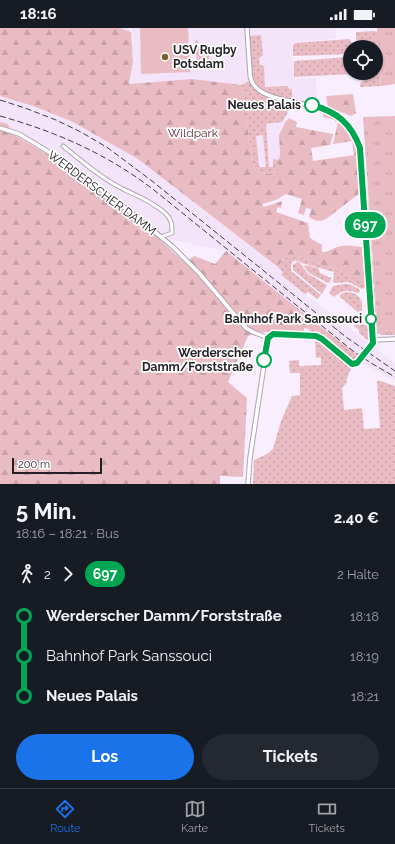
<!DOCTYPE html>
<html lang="de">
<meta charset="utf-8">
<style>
:root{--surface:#171b24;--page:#242831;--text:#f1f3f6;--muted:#9ea1a6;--line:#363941;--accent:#1a73e8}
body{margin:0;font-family:Raleway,sans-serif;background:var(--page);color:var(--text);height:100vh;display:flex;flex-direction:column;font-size:15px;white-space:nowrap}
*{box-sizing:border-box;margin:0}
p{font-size:13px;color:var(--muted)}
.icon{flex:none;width:22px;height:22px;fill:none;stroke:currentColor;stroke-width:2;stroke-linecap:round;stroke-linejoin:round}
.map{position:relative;height:456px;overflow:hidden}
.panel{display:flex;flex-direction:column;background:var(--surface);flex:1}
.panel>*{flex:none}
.badge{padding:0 8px;border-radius:13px;font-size:14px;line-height:26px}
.controls{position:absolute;left:343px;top:12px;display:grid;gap:8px}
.controls a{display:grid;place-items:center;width:40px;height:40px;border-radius:50%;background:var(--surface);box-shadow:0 1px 3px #0004;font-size:20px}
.scale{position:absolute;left:12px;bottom:10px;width:90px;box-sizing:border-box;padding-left:4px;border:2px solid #231f24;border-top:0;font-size:11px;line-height:14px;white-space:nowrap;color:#231f24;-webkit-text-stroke:3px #fff;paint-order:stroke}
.map>.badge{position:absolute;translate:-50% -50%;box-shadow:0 0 0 2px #fff}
.legs{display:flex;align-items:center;gap:6px;height:44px;padding:0 16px;font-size:13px}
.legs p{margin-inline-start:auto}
.headline{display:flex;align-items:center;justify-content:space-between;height:68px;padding:0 16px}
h1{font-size:22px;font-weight:700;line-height:30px}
.action{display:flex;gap:8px;margin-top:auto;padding:8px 16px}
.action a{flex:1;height:46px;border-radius:24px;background:var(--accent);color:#fff;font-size:16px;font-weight:700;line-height:46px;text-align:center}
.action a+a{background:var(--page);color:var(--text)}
ul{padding:0 16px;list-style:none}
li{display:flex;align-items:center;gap:14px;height:40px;font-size:15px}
li i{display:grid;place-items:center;width:6px;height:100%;margin:0 5px;background:currentColor}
li i::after{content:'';width:10px;height:10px;margin:-5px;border:3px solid;border-radius:50%;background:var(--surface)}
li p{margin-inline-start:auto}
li:first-child i{background:linear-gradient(#0000 50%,currentColor 0)}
li:last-child i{background:linear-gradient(currentColor 50%,#0000 0)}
.status{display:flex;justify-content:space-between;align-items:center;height:28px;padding:0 20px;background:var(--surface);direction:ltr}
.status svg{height:11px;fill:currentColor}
.tab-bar{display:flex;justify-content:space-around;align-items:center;height:56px;border-top:1px solid var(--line);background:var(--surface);font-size:11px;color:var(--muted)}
.tab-bar a{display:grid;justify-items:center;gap:2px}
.tab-bar .active{color:var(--accent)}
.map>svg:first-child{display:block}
</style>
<div class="status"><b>18:16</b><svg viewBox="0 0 49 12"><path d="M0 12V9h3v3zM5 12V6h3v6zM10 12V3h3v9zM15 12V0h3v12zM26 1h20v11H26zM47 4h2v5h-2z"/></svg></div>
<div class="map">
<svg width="395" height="456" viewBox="0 0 395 456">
<defs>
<pattern id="grass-dots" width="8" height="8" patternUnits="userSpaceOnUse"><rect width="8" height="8" fill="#e9bbc3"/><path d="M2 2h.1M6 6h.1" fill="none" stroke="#c8a0a7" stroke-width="1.8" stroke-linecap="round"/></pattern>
<pattern id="forest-firs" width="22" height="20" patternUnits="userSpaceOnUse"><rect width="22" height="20" fill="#e9bbc3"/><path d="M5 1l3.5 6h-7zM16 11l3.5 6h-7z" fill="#c8a0a7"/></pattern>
<pattern id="park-tufts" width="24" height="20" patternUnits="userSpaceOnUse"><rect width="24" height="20" fill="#e9bbc3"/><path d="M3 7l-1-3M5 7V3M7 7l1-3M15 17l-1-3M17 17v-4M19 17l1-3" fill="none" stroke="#c8a0a7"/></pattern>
</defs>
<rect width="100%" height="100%" fill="#f8eefd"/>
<!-- built -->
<g fill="#f3e4fa">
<polygon points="0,0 129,0 131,40 133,34 131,0 335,0 336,11 292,14 294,51 316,50 317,75 292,71 286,93 279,107 280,144 255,150 192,51 129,56 131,46"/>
<polygon points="0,68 33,78 71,93 138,131 278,239 283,244 281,247 395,335 395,353 362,335 358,328 226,223 157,209 55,131 11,104 8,96 0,94"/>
</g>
<!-- grass -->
<g fill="url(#grass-dots)" fill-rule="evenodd">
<polygon points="373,3 378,4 379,33 376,33 376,19 356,19 356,4"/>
<path d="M261 7 263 27 259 30 260 37H261L262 38H264L265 59 288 58 289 61H292V69L290 71C281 69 271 67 263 63 246 53 250 25 249 8Z"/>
<polygon points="350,11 352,19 350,19 350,26 293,28 293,17 295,15"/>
<polygon points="349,29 350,45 353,46 294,49 294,33"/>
<polygon points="379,35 381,58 360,59 360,56 370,45 376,45 376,38"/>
<path d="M250 53C261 73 275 66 289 75L287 86 282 94 266 96 269 139H273V131L278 132 279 131 278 143 276 144C268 146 258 148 254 140L241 57ZM263 107 266 139H259L256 108Z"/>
<polygon points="364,155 367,155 378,305 376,308 374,303 374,278 372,278"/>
<polygon points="360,161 367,259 362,261 349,254 335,255 333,253 334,244 302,235 298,233 293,233 291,237 291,243 321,267 317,271 308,264 305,266 281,247 283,244 278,239 284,230 291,226 338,242 365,255"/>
<polygon points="297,234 300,235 308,246 327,257 322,266 293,242 293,237"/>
<polygon points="303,237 318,240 320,245 331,250 330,254 328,255 309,245"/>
<path d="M344 256H349L359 261 360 264 358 265C348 261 342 262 334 269L329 265 333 258Z"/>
<path d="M348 264C359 265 366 275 360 286L339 268 343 265Z"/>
<polygon points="358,293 365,297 369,298 370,314 359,305 359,302 354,298"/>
<polygon points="321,299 359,328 355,333 322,306 321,308 353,333 351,333 316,306 319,304"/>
<polygon points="315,312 318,312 351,340 346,353 347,354 342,360 344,381 345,382 362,380 364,401 380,400 377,353 381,353 395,358 395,456 253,456 254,432 267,426 273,421 281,393 292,368 300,367 300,345 290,345 289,333 299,332 299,338 321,337 321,329 316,330"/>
</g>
<!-- forest -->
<g fill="url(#forest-firs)">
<path d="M0 0H120L131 4 133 34 129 56 192 51 241 57 254 140C258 148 270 147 278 143V134L280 127 279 107 286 93 289 90 297 94 296 99 333 106 330 117 311 120 313 133 354 127 352 113 333 116 338 94H335V92L323 89V86L326 84C362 104 358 129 360 165L326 191C319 194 315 193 309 189L311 181 306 180 304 187 298 185 302 171 286 166 276 172 262 176 264 179 282 173 281 180 278 179 276 184 308 195 310 210 322 217V224C328 224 330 222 335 220 344 216 353 218 362 219L365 256 338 242 291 226 284 230 278 239 138 131 71 93 33 78 0 68Z"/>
<polygon points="353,66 356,85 351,88 328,79 326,68"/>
<polygon points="0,94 8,96 11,105 55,131 84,152 157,209 185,235 194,228 215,236 226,223 321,299 319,304 316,306 309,305 309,301 304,300 304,305 259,304 248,308 228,354 247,370 243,449 220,448 220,456 0,456"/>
</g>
<!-- park -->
<g fill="url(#park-tufts)">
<polygon points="377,0 395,0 395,56 381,58"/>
<polygon points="198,12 200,24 209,23 210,35 201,36 197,34 195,13"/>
<polygon points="395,88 395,307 381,307 378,305 363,89"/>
</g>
<!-- pitch -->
<polygon fill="#e9bbc3" points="140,0 188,0 190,44 141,46"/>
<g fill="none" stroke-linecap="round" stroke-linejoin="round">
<!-- tertiary-tunnel -->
<polyline stroke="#cdc5d2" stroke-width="3.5" stroke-dasharray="3.5 2" stroke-linecap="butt" points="361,330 370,319"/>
<defs>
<path id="minor" d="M63 118C82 133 102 151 123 161 138 168 154 175 166 186 172 192 172 197 172 205L161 209"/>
<g id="tertiary">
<path d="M247 0 250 45C250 49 251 53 254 57 269 78 323 70 346 95 353 102 356 111 360 120L373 315 370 319"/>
<polyline points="0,100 19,106 64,133 129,183 172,218 200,246 246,300 253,304 268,310"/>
<polyline points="268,310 273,306 316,308 322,311 352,336 357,335 361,330"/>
<polyline points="373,312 395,311"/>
<polyline points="248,456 250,430 268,310"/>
</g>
</defs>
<!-- minor casing -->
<use href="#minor" stroke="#ada3b1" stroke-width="5"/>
<!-- tertiary casing -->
<use href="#tertiary" stroke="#ada3b1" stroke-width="5.5"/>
<!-- minor -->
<use href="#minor" stroke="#fff" stroke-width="3"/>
<!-- tertiary -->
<use href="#tertiary" stroke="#fff" stroke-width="3.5"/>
<!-- rail -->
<g stroke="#413c42" stroke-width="1" stroke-dasharray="6 3" stroke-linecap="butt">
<polyline points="0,72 25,80 56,92 81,104 108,120 152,153 346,309 395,343"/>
<path d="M0 88C57 104 107 126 154 162L353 323 371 335 395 349"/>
</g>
</g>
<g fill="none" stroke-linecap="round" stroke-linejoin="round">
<defs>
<path id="line-1" d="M264 332 268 310 273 306 316 308 322 311 352 336 357 335 373 315 360 120C351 95 337 84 312 77"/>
</defs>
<!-- line-1 casing -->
<use href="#line-1" stroke="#fff" stroke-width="9"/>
<!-- line-1 -->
<use href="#line-1" stroke="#00a651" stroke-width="6"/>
</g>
<!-- markers -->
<circle fill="#7b6132" stroke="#fff" stroke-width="1.5" cx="165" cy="29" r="4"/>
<g fill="#fff" stroke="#00a651" stroke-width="2">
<circle cx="312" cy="77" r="7"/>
<circle cx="371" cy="291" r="5"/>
<circle cx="264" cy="332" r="7"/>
</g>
<g text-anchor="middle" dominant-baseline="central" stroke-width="3.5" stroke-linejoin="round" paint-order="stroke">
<!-- poi labels -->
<g font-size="12" font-weight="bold" fill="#231f24" stroke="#fff" text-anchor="start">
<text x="173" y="22">USV Rugby<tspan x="173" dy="14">Potsdam</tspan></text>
</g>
<!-- stop labels -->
<g font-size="12" font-weight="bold" fill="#231f24" stroke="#fff" text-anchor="end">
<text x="301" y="77">Neues Palais</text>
<text x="362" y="291">Bahnhof Park Sanssouci</text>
<text x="253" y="325">Werderscher<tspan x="253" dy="14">Damm/Forststraße</tspan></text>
</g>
<!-- park labels -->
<g font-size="12" fill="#612736" stroke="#fff">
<text x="193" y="105">Wildpark</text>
</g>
<!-- street labels -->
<g font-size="12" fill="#231f24" stroke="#fff">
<text transform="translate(102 165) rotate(37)">WERDERSCHER DAMM</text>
</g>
</g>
</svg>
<div class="controls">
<a><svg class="icon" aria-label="locate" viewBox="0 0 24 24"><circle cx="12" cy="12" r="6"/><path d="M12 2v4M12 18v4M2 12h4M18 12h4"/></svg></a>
</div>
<div class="scale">200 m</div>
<b class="badge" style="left:365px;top:197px;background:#00a651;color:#fff">697</b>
</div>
<section class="panel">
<div class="headline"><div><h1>5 Min.</h1><p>18:16 – 18:21 · Bus</p></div><b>2.40 €</b></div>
<div class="legs"><svg class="icon" aria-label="walk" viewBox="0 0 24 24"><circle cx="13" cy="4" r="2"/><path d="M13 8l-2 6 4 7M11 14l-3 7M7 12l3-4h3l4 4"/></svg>2<svg class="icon" aria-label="forward" viewBox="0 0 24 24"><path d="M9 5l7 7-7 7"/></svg><b class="badge" style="background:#00a651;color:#fff">697</b><p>2 Halte</p></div>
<ul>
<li><i style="color:#00a651"></i><b>Werderscher Damm/Forststraße</b><p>18:18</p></li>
<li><i style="color:#00a651"></i><span>Bahnhof Park Sanssouci</span><p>18:19</p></li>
<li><i style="color:#00a651"></i><b>Neues Palais</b><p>18:21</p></li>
</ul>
<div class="action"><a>Los</a><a>Tickets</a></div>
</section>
<nav class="tab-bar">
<a class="active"><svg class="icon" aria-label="directions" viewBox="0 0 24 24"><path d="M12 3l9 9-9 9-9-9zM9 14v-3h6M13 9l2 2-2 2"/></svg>Route</a>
<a><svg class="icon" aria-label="map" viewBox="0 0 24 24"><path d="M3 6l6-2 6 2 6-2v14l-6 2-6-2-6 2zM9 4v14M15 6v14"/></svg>Karte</a>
<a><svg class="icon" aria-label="tickets" viewBox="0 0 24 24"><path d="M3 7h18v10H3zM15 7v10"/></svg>Tickets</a>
</nav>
